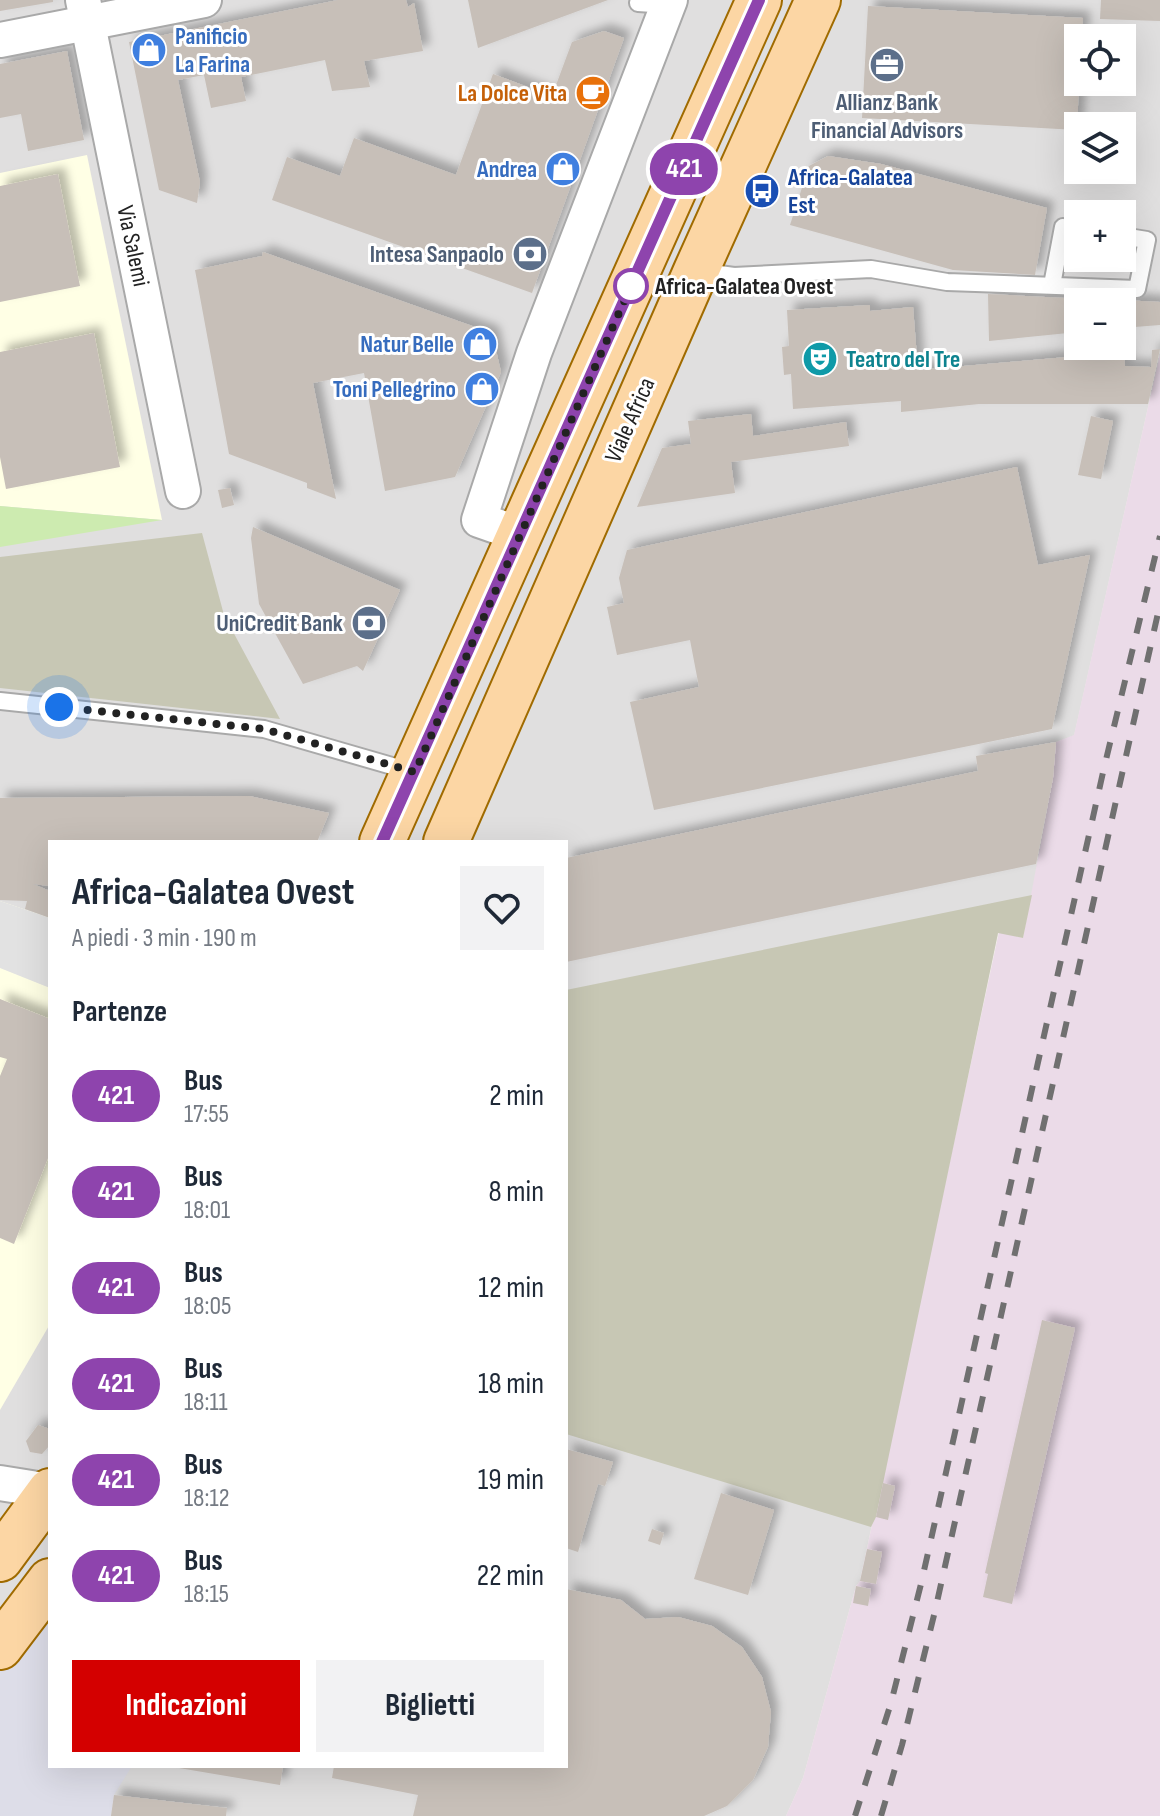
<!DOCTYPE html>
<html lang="it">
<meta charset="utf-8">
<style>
:root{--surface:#fff;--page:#f2f2f3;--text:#1f2937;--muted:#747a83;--accent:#d40000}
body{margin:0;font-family:"Sofia Sans Condensed",sans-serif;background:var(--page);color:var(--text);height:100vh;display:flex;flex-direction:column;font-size:30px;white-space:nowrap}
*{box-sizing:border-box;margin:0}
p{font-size:26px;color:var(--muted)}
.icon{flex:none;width:44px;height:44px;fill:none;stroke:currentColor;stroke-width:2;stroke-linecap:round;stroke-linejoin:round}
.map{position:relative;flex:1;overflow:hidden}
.details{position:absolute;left:48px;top:840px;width:520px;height:928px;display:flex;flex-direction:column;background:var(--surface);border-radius:0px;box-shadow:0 8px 32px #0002}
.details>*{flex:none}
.badge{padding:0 16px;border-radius:26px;font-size:28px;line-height:52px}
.buttons{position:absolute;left:1064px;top:24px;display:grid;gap:16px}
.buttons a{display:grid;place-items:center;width:72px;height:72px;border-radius:0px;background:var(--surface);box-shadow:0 8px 32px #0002;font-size:40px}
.you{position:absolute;width:40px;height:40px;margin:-20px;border:6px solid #fff;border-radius:50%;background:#1a73e8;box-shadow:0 0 0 12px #1a73e833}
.map>.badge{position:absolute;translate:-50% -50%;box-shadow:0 0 0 4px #fff}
h2{padding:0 24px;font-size:30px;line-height:72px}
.round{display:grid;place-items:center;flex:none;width:84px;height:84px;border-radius:0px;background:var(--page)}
.head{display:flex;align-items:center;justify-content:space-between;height:136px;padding:0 24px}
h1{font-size:38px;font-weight:700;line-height:60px}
.action{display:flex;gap:16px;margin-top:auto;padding:16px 24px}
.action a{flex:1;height:92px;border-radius:0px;background:var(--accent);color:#fff;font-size:32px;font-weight:700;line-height:92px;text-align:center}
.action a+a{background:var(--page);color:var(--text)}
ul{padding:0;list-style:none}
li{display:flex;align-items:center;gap:24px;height:96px;padding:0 24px}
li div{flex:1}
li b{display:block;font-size:30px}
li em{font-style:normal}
li .badge{min-width:88px;font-weight:700;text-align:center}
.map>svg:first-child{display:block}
</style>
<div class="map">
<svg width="1160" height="1816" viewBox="0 0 1160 1816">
<defs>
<filter id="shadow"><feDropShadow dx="7" dy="-7" stdDeviation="4" flood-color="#0004"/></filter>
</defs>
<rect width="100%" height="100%" fill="#f2efe9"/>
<!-- residential -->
<path fill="#e0dfdf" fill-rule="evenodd" d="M0 0H1160V354L1074 736 1056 742 1053 778 1032 895 998 933 860 1581 856 1586 803 1778 786 1816H0ZM1078 38H1122V82H1078ZM1078 126H1122V170H1078ZM1078 214H1122V258H1078ZM1078 302H1122V346H1078ZM50 842H566V1766H50Z"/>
<!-- industrial -->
<polygon fill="#ebdbe8" points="1160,354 1160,1816 786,1816 803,1778 856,1586 860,1581 999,932 1023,938 1053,778 1056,742 1074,735"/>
<!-- education -->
<g fill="#ffffe5">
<polygon points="87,155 162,520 0,506 0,173"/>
<polygon points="0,901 50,918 50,1324 0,1410"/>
</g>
<!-- construction -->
<g fill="#c7c7b4">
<polygon points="202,533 224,615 280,719 0,688 0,557"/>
<polygon points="1032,895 1023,938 998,933 876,1517 871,1527 566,1434 566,990"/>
</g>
<!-- grass -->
<polygon fill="#cdebb0" points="0,506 162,520 0,547"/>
<!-- parking -->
<polygon fill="#e2e2e2" points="0,901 50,918 50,988 0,968"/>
<!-- plaza -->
<polygon fill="#dddde8" points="50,1581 50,1766 132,1766 114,1795 111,1816 0,1816 0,1647"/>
<!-- building -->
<g fill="#c7bfb8" filter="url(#shadow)">
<polygon points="0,0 53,0 53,2 0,11"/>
<polygon points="338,0 406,0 408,7 414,3 423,51 364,61 370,87 332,91 325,60 241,77 246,101 211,108 204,75 178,80 200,182 197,203 159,190 129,42"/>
<polygon points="468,0 608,0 478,48"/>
<polygon points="1101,0 1160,0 1160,21 1100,19"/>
<polygon points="868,6 1083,18 1082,38 1078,38 1079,82 1077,130 862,118"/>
<polygon points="604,31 624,38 532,293 272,200 287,157 340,176 354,138 456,175 493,74 552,96 572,42"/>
<polygon points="67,51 84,140 28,151 21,114 0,118 0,64"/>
<polygon points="828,156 881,164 1047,208 1035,275 953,270 790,225 809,166"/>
<polygon points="58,174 80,286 0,302 0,186"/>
<polygon points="263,252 492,333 501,372 455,477 385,491 364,373 313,383 336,499 307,488 307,483 229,454 195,270 262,256"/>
<polygon points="988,294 1104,300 1104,302 1078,302 1078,332 989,341"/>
<polygon points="1122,300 1160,302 1160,325 1122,328"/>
<polygon points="870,305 870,311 913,307 918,370 1124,352 1125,366 1151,367 1152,350 1160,349 1148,404 979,404 901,412 901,401 793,409 791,374 784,375 782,347 789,346 787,310"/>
<polygon points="94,333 120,467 6,489 0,457 0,352"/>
<polygon points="751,414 753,436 846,422 849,446 731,462 735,493 637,507 662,448 691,444 688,421"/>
<polygon points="1091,416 1113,421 1101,479 1078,475"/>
<polygon points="1017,467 1038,565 1090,555 1052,729 654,810 630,702 699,687 690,640 617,655 607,607 624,603 619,578 627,550"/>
<polygon points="230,488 234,505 222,508 218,490"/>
<polygon points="253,527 400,590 363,671 357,666 303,684 259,604 251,538"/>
<polygon points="1056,742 1053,778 1036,864 566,962 566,858 978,771 976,756"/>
<polygon points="249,796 329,813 317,842 50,842 50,886 33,884 50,891 50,918 25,909 27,901 0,900 0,798"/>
<polygon points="0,999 50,1019 50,1153 14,1244 0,1238 0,1076 7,1059 0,1057"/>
<polygon points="1042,1320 1075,1328 1012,1604 983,1597 988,1574 985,1573"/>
<polygon points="38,1425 50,1429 50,1445 42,1454 30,1452 26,1441"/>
<polygon points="566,1449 613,1462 605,1486 598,1484 578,1552 566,1548"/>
<polygon points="883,1483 895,1486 888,1520 876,1517"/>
<polygon points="721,1493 774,1510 748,1595 694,1579"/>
<polygon points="652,1529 664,1533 660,1545 648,1541"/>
<polygon points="867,1549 882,1552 876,1584 860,1581"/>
<polygon points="856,1586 871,1589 868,1606 853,1603"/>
<polygon points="566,1589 621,1600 645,1619 678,1617 712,1626 742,1647 762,1677 771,1712 768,1747 753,1780 727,1806 704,1816 413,1816 418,1795 332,1778 334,1766 566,1766"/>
<polygon points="167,1766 283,1766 280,1785"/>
<polygon points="114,1795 227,1808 226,1816 111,1816"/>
</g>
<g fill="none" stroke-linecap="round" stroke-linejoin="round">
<defs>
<g id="service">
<polyline points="638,3 668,5"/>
<polyline points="697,271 734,276 871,269 947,282 1137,289 1147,240 1122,236"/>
<polyline points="1052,285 1063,227 1078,230"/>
<polyline points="0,701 264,729 413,772"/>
</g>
<g id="minor">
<polyline points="83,0 183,491"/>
<polyline points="0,40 204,0"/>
<polyline points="519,534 479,520 534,353 670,0"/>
<polyline points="0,1483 50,1491"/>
</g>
<g id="primary">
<polyline points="382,842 759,0"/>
<polyline points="446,842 696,271 818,0"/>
<polyline points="0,1559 50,1491"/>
<polyline points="0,1647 50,1581"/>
</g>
</defs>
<!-- service casing -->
<use href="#service" stroke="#a9a9a9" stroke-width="20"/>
<!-- minor casing -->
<use href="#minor" stroke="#a9a9a9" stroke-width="38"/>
<!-- primary casing -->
<use href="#primary" stroke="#a06b00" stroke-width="48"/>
<!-- service -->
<use href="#service" stroke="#fff" stroke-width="16"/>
<!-- minor -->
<use href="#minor" stroke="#fff" stroke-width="34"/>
<!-- primary -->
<use href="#primary" stroke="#fcd6a4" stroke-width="44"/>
<!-- rail -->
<g stroke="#707070" stroke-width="6" stroke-dasharray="16 16" stroke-linecap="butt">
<polyline points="855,1816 891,1703 921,1584 1104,768 1160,536"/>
<polyline points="881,1816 902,1745 935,1611 1160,604"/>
</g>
</g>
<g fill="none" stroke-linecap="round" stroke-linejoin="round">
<defs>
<polyline id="line" points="382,842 759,0"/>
</defs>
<!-- line casing -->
<use href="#line" stroke="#fff" stroke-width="18"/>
<!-- line -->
<use href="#line" stroke="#8e44ad" stroke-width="12"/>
<!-- walk -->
<polyline stroke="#222" stroke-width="8" stroke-dasharray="0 14.4" points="59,707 264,729 415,772 631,286"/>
</g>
<!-- icons -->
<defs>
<symbol id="shop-disc" viewBox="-11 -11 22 22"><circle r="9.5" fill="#3f7fe0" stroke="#fff"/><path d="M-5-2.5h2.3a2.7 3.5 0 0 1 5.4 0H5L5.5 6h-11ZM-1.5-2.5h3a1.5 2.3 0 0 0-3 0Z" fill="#fff"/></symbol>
<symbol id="office-disc" viewBox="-11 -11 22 22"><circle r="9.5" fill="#5c6f8a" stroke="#fff"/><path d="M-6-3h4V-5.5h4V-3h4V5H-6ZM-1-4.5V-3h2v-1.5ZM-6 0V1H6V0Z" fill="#fff"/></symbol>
<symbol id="cafe-disc" viewBox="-11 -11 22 22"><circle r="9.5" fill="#e8710a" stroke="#fff"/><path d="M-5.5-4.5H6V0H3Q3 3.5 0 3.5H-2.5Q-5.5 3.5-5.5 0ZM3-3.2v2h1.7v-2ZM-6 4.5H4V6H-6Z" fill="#fff"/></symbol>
<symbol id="bus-disc" viewBox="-11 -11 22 22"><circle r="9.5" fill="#1a4fb4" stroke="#fff"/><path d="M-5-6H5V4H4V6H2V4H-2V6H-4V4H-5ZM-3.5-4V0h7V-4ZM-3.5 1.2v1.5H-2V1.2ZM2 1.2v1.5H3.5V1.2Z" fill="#fff"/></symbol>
<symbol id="bank-disc" viewBox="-11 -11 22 22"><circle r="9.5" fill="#5c6f8a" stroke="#fff"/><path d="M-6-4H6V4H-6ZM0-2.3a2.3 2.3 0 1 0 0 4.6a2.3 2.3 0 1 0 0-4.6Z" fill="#fff"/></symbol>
<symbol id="theatre-disc" viewBox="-11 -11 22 22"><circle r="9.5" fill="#0f9aa8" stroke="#fff"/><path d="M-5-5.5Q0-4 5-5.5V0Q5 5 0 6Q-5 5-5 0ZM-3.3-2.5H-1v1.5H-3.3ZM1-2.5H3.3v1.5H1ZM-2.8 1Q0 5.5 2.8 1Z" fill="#fff"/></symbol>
</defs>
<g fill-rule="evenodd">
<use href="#shop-disc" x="129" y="30" width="40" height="40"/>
<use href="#office-disc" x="867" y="45" width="40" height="40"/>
<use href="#cafe-disc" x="573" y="73" width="40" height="40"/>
<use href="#shop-disc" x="543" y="149" width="40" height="40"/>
<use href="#bus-disc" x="742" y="171" width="40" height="40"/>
<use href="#bank-disc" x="510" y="234" width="40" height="40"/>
<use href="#shop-disc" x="460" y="324" width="40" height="40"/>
<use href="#theatre-disc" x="800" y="339" width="40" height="40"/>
<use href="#shop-disc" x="462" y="369" width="40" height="40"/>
<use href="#bank-disc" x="349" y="603" width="40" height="40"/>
</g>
<!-- markers -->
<circle fill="#fff" stroke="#8e44ad" stroke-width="4" cx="631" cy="286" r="16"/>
<g text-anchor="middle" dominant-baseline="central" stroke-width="6" stroke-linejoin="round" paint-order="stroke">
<!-- shop labels -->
<g font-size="24" font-weight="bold" fill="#366cbe" stroke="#fff" text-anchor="end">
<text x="175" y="36" text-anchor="start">Panificio<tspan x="175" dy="28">La Farina</tspan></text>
<text x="537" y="169">Andrea</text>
<text x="454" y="344">Natur Belle</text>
<text x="456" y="389">Toni Pellegrino</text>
</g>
<!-- food labels -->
<g font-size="24" font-weight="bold" fill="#c56008" stroke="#fff" text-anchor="end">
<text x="567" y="93">La Dolce Vita</text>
</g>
<!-- service labels -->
<g font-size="24" font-weight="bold" fill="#4e5e75" stroke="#fff" text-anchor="end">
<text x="887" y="102" text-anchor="middle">Allianz Bank<tspan x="887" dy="28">Financial Advisors</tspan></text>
<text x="504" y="254">Intesa Sanpaolo</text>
<text x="343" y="623">UniCredit Bank</text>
</g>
<!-- transit labels -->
<g font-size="24" font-weight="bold" fill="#164399" stroke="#fff" text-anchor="start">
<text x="788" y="177">Africa-Galatea<tspan x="788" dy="28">Est</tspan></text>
</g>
<!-- street labels -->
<g font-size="24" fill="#222" stroke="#fff">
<text transform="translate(133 246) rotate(78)">Via Salemi</text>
<text transform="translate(630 420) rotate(-66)">Viale Africa</text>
</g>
<!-- stop labels -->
<g font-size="24" font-weight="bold" fill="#222" stroke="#fff" text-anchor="start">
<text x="655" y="286">Africa-Galatea Ovest</text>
</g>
<!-- culture labels -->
<g font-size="24" font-weight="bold" fill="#0d838f" stroke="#fff" text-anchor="start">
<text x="846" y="359">Teatro del Tre</text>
</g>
</g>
</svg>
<div class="buttons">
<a><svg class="icon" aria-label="locate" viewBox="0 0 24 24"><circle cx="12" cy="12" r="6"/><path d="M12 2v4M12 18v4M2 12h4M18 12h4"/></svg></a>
<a><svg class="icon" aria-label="layers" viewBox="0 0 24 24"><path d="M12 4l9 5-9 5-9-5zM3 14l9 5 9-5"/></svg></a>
<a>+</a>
<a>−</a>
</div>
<div class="you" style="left:59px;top:707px"></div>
<b class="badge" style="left:684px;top:169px;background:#8e44ad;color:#fff">421</b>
<section class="details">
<div class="head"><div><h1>Africa-Galatea Ovest</h1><p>A piedi · 3 min · 190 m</p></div><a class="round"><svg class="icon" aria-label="heart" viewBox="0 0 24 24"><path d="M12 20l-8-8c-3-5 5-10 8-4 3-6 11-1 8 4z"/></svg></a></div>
<h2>Partenze</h2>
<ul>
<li><span class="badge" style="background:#8e44ad;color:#fff">421</span><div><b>Bus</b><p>17:55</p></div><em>2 min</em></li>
<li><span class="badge" style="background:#8e44ad;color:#fff">421</span><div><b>Bus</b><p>18:01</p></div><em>8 min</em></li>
<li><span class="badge" style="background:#8e44ad;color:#fff">421</span><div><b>Bus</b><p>18:05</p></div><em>12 min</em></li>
<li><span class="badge" style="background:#8e44ad;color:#fff">421</span><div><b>Bus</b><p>18:11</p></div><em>18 min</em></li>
<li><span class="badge" style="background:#8e44ad;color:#fff">421</span><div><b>Bus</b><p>18:12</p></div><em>19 min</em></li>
<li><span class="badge" style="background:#8e44ad;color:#fff">421</span><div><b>Bus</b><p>18:15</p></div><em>22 min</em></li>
</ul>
<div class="action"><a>Indicazioni</a><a>Biglietti</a></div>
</section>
</div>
